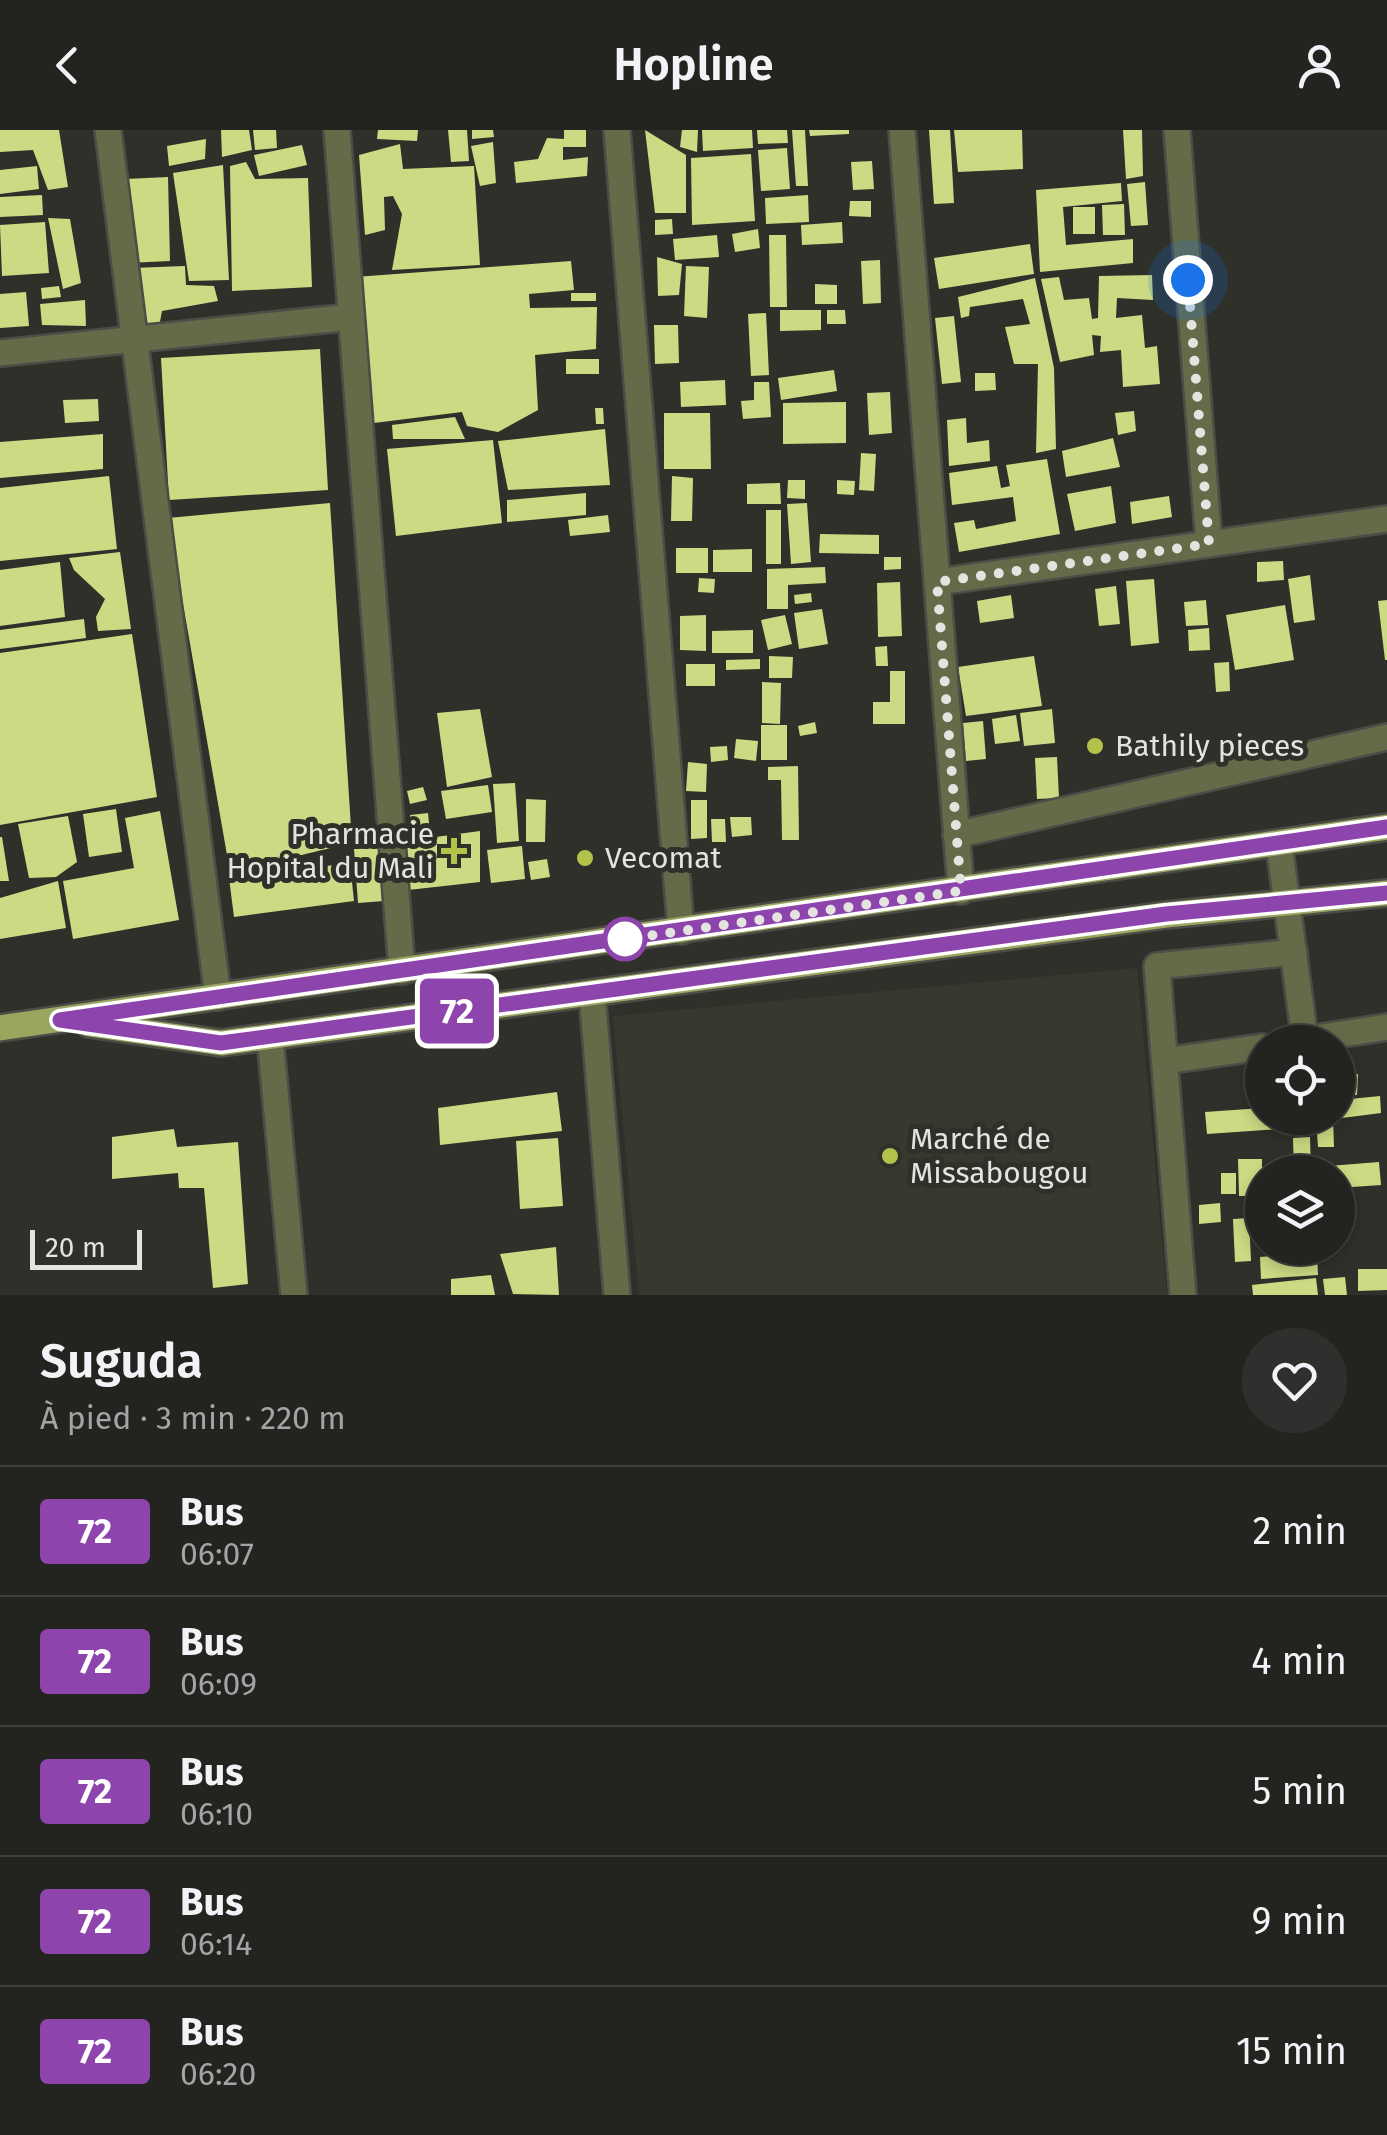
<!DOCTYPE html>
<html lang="fr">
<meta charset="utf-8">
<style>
:root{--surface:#232420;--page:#2f302d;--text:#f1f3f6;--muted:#a3a4a5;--line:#40413e}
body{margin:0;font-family:"Fira Sans",sans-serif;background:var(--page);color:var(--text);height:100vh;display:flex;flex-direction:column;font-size:38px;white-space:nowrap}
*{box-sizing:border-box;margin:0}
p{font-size:32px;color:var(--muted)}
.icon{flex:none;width:55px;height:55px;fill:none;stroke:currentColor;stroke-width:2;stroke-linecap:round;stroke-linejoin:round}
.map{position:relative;height:1165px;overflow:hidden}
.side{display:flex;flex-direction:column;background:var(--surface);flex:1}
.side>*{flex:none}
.badge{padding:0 20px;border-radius:8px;font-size:35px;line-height:65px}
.buttons{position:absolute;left:1245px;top:895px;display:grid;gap:20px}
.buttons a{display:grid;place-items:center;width:110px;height:110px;border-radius:50%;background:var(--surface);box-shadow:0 5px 15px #0003,0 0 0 2px var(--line);font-size:50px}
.scale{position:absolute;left:30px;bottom:25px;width:112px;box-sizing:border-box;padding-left:10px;border:5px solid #e3e4e0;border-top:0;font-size:28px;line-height:35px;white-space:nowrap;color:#e3e4e0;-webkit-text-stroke:8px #2f302a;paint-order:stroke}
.you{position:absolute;width:50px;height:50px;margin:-25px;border:8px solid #fff;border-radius:50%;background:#1a73e8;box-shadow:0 0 0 15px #1a73e833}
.map>.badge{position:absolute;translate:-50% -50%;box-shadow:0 0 0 5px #fff}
.round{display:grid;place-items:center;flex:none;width:105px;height:105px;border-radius:52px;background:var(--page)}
.overview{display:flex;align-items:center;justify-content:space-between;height:170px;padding:0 40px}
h1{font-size:48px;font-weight:600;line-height:75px}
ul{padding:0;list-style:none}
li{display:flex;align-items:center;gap:30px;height:130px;padding:0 40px;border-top:2px solid var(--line)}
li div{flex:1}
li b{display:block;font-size:38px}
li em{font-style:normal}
li .badge{min-width:110px;font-weight:700;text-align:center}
header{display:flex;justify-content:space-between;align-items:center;height:130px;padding:0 40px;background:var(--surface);font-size:45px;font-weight:600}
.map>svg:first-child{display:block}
</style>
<header><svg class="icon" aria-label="back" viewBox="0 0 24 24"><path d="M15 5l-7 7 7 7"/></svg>Hopline<svg class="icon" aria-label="person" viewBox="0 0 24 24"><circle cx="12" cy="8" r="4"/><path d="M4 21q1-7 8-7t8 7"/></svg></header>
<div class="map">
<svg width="1387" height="1165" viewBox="0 0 1387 1165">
<rect width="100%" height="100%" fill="#2f302a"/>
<!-- built -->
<polygon fill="#36392d" points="1137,838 1167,1165 639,1165 613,886"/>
<!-- building -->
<g fill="#ccda83">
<polygon points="0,0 59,0 68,57 48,60 33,20 0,22"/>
<polygon points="221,0 249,0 252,20 222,27"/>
<polygon points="253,0 276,0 277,18 255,20"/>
<polygon points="378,0 418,0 417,11 377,9"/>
<polygon points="448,0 467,0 469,31 451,32"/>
<polygon points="472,0 493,0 494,7 472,9"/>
<polygon points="564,0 586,0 586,17 563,17 563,30 588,27 587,46 516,53 514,32 538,29 547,8 564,9"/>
<polygon points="645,0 686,25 686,83 655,83"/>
<polygon points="682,0 698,0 697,22 680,17"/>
<polygon points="702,0 752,0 753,18 703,21"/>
<polygon points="757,0 787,0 788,13 758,14"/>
<polygon points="792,0 805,0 808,56 796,56"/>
<polygon points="809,0 849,0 849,4 810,6"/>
<polygon points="929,0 950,0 954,73 934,74"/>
<polygon points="954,0 1022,0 1023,39 958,42"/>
<polygon points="1123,0 1142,0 1143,46 1126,49"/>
<polygon points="206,9 205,29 169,36 167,16"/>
<polygon points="493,12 496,53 480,56 471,16"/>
<polygon points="400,14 403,39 474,36 480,135 392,140 402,84 393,66 384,67 385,100 365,105 359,25"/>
<polygon points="302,15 307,35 259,46 254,25"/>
<polygon points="787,18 790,59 761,61 758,20"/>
<polygon points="751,24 755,91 692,95 691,28"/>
<polygon points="872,31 874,59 853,60 851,32"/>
<polygon points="246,32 255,49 308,48 312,157 232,161 230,36"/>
<polygon points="223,35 229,150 189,151 173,43"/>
<polygon points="37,36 39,59 0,64 0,40"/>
<polygon points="168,47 170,131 128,133 125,49"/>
<polygon points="1145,52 1148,95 1131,96 1127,54"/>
<polygon points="1121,53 1122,71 1063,77 1066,115 1133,109 1133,133 1040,142 1036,60"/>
<polygon points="42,65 43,85 0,87 0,67"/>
<polygon points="808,65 809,92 766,94 765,68"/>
<polygon points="850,71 871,71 871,87 849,86"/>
<polygon points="1124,74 1125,105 1103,105 1102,75"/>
<rect x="1073" y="77" width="22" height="27"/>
<polygon points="48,88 70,89 81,153 63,159"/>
<polygon points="672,89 673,104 655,105 655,90"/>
<polygon points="45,92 49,143 2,146 0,95"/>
<polygon points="842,92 843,113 802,115 801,95"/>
<polygon points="758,99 760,118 735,122 732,104"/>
<polygon points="717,105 719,127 675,130 673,109"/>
<polygon points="769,105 786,105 787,177 770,177"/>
<polygon points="1030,114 1034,144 939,159 934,128"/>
<polygon points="657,127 682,134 679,165 658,166"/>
<polygon points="880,130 881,173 863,174 861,131"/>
<polygon points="571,131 574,160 529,164 530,178 597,177 596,219 535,225 538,280 498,302 467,296 462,282 374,293 355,147"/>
<polygon points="185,136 186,155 214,156 218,171 162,181 159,197 137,195 131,138"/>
<polygon points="686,136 709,137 707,188 684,186"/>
<polygon points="1152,145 1153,170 1117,168 1116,188 1142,185 1145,218 1157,216 1160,254 1123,257 1121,220 1100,222 1101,206 1092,205 1094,225 1060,232 1041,149 1059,147 1064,170 1089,168 1092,189 1098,188 1099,146"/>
<polygon points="1035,148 1054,238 1056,319 1036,323 1038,234 1014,234 1005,197 1030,194 1023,169 970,177 969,186 961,188 958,167"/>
<polygon points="815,154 837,155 837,174 815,174"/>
<polygon points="59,156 61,167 42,169 41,158"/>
<polygon points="26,162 29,196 0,198 0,164"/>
<rect x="571" y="163" width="25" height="8"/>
<polygon points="85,170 86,196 42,195 40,174"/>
<polygon points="780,180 821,180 821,200 780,201"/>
<polygon points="827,180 845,180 846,194 827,194"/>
<polygon points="766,183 769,245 751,246 748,184"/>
<polygon points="954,186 961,252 942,254 935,188"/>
<polygon points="654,195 678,195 679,233 655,234"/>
<polygon points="320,219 328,360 169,370 161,228"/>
<rect x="566" y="229" width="33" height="15"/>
<polygon points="834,240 837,261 781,270 778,248"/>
<polygon points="975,243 995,243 996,260 975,261"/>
<polygon points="725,250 726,275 681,277 680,252"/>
<polygon points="754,252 769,252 771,287 743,289 741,271 754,270"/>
<polygon points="890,262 892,303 869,305 867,263"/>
<polygon points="98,269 99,291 65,293 63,270"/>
<polygon points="846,272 846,313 783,314 783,273"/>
<polygon points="595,278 603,278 604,294 596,294"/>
<polygon points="1134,281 1136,301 1118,305 1115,283"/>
<polygon points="664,283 710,283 711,339 664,339"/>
<polygon points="455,287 465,309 393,309 392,295"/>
<polygon points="966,288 967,313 989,310 990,331 949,336 947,290"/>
<polygon points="605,299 610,355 508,360 498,311"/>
<polygon points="103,304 103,339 0,348 0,312"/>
<polygon points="1113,308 1120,337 1066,347 1062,321"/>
<polygon points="493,310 502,393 396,406 387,319"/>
<polygon points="861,323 876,324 874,361 859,360"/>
<polygon points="1047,329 1060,404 959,422 954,393 974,390 976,399 1016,391 1013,367 952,375 949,343 997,336 1001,358 1010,356 1006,335"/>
<polygon points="109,346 117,419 0,431 0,358"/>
<polygon points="672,346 693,348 692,391 671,391"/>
<polygon points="788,350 805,350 805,369 787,368"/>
<polygon points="837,350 855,351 854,365 837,364"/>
<polygon points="780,353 781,374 747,374 747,354"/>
<polygon points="1111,356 1116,393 1075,401 1067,364"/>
<polygon points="586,363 586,385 507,392 507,370"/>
<polygon points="1169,366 1172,387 1132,394 1130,372"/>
<polygon points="330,373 352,713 230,742 168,388"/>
<polygon points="807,373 811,432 791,434 787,374"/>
<rect x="766" y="380" width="15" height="54"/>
<polygon points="608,385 610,402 570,406 568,390"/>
<polygon points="820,404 879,405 879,424 819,423"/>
<rect x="676" y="418" width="32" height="25"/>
<polygon points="752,419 752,442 713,442 713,420"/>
<polygon points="120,422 131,499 98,501 96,487 105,469 74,440 69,428"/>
<polygon points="884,427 901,427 901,439 884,440"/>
<polygon points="1283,431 1284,450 1257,452 1257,432"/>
<polygon points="60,432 65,487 0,496 0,440"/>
<polygon points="825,437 826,453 788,455 788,479 767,479 767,439"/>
<polygon points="1310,445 1315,490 1294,493 1288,449"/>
<polygon points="699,448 715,449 714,463 698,462"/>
<polygon points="1154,449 1159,513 1131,516 1126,451"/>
<polygon points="900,452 902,506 878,507 877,453"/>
<polygon points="1116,456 1120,494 1099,496 1095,459"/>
<polygon points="811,463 812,472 795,474 794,465"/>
<polygon points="1011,465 1014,488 980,493 977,471"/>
<polygon points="1206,470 1208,495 1186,496 1184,472"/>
<polygon points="1387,470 1387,530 1385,530 1378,471"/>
<polygon points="1285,475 1294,530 1235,540 1226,485"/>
<polygon points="822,479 828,514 799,519 794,483"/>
<polygon points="706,485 706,521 680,520 680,486"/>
<polygon points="785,485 792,514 768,520 761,490"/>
<polygon points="84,489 86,508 0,519 0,500"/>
<polygon points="1209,498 1210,520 1189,521 1188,500"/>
<polygon points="753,500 753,523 712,523 712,501"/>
<polygon points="132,504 157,667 0,695 0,523"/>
<polygon points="887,516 888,536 876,536 875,517"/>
<polygon points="769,526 793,527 792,548 769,548"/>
<polygon points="1034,526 1042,576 966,586 958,537"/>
<polygon points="760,529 760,539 726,540 726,530"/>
<polygon points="1229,532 1230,561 1216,562 1214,533"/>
<rect x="686" y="534" width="29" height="22"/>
<polygon points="890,541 905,541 905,594 873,594 873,572 890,572"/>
<polygon points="762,552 781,553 780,594 762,593"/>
<polygon points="480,579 492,647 447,657 437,583"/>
<polygon points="1052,579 1055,613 1024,616 1020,583"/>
<polygon points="1016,585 1020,611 995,614 992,589"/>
<polygon points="983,591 986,629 966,631 963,593"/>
<polygon points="815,592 817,603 800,606 798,596"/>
<rect x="761" y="595" width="26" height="35"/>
<polygon points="736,609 758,611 756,631 734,628"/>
<polygon points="727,616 728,630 711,632 710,617"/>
<polygon points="1057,627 1059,668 1037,669 1035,628"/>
<polygon points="688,632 707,634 706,662 686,661"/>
<polygon points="798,636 799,710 782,710 781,650 768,650 768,637"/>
<polygon points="515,653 519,711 497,713 493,654"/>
<polygon points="488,655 492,682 446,689 441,661"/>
<polygon points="423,657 427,670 410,674 407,661"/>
<polygon points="526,669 546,670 545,712 526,712"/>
<polygon points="691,670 707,670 707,708 691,709"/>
<polygon points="116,679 122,722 89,727 83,684"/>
<polygon points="160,681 179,790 73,809 63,751 134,738 125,688"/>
<polygon points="428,683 430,704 411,706 410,685"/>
<polygon points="68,686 77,732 56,747 29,748 18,694"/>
<polygon points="730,687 751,687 752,705 732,707"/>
<polygon points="711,689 725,689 726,712 712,712"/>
<polygon points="480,701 480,752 408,760 406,711"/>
<polygon points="0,707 2,707 9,751 0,751"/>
<polygon points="522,716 525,749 491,753 487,720"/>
<polygon points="383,718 384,771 358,773 354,719"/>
<polygon points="547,729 550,747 531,750 528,732"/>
<polygon points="350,733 354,771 234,787 229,748"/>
<polygon points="58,751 66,798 0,809 0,768"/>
<polygon points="1338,943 1358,944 1357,965 1338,964"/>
<polygon points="557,962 562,1001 440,1015 438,978"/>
<polygon points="1380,966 1381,983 1342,988 1340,970"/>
<polygon points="1262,978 1262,988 1307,988 1308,997 1207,1004 1205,982"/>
<polygon points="1316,988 1333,988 1334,1017 1318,1017"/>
<polygon points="174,999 177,1017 238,1012 248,1154 213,1158 204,1058 179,1058 178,1043 112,1049 112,1007"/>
<polygon points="1310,1007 1311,1042 1294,1042 1293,1008"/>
<polygon points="558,1008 563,1076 520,1079 516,1011"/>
<polygon points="1238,1029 1262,1029 1262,1037 1284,1038 1284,1042 1262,1042 1262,1066 1239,1066"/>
<polygon points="1379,1032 1381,1055 1338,1058 1338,1042 1316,1042 1316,1037"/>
<rect x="1221" y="1043" width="15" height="21"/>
<polygon points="1220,1073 1221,1092 1199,1094 1199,1075"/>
<polygon points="1249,1088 1251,1131 1235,1132 1233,1089"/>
<polygon points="556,1117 559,1165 513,1164 500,1124"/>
<polygon points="1317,1122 1318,1145 1261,1149 1260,1127"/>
<polygon points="1358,1139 1387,1139 1387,1160 1358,1161"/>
<polygon points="491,1145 495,1165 451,1165 451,1149"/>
<polygon points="1345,1147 1347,1165 1325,1165 1323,1149"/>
<polygon points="1316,1148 1318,1165 1253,1165 1252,1155"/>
</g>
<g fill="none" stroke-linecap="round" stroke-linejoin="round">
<defs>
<g id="minor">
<polyline points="108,0 218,867"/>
<polyline points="337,0 402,841"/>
<polyline points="617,0 681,801"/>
<polyline points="902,0 961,761"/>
<polyline points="1177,0 1209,414"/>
<polyline points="0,223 351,187"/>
<polyline points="937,452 1387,389"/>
<polyline points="956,705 1387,607"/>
<polyline points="1279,714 1305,910"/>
<polyline points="592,863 617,1165"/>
<polyline points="270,907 294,1165"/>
<polyline points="1290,912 1387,897"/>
<polyline points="1165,931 1262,917"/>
<polyline points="1183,1165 1157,836 1294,822"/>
</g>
<g id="primary">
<polyline points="89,894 221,913 1166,785 1387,763"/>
<polyline points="0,898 1387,697"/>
</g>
</defs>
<!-- minor casing -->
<use href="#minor" stroke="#4c4d47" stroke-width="30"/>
<!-- primary casing -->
<use href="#primary" stroke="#4c4d47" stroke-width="30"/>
<!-- minor -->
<use href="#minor" stroke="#656b49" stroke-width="25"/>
<!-- primary -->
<use href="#primary" stroke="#9aa55e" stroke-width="25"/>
</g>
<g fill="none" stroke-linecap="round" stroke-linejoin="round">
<defs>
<polyline id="line" points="1387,697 60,890 221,913 1166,784 1387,763"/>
</defs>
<!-- line casing -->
<use href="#line" stroke="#fff" stroke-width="22"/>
<!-- line -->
<use href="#line" stroke="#8e44ad" stroke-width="15"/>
<!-- walk -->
<polyline stroke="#e3e4e0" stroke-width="10" stroke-dasharray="0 18" points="625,809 612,811 961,761 937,452 1209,414 1188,150"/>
</g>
<!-- markers -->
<g fill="#b3c24b" stroke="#2f302a" stroke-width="4">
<circle cx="1095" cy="616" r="10"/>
<path d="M449 706h10v10h10v10h-10v10h-10v-10h-10v-10h10z"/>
<circle cx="585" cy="728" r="10"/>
<circle cx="890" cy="1026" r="10"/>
</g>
<circle fill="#fff" stroke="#8e44ad" stroke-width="5" cx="625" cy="809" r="20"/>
<g text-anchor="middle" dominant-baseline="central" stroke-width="10" stroke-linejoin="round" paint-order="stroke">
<!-- poi labels -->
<g font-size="30" fill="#e3e4e0" stroke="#2f302a" text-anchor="start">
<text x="1115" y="616">Bathily pieces</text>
<text x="434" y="704" text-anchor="end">Pharmacie<tspan x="434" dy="34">Hopital du Mali</tspan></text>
<text x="605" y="728">Vecomat</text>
<text x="910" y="1009">Marché de<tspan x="910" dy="34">Missabougou</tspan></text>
</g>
</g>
</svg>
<div class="buttons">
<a><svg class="icon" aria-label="locate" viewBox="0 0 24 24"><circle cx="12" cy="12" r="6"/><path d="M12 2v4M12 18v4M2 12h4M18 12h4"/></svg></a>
<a><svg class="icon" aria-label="layers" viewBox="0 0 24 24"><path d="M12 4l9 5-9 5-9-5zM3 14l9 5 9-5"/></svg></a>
</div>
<div class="scale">20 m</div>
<div class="you" style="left:1188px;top:150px"></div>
<b class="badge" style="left:457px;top:881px;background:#8e44ad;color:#fff">72</b>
</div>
<section class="side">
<div class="overview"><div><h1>Suguda</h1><p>À pied · 3 min · 220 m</p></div><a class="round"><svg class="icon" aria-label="heart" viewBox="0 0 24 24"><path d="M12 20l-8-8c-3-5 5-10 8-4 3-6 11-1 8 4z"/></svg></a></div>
<ul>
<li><span class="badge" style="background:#8e44ad;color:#fff">72</span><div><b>Bus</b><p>06:07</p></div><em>2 min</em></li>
<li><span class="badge" style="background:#8e44ad;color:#fff">72</span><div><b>Bus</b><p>06:09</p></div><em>4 min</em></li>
<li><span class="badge" style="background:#8e44ad;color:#fff">72</span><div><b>Bus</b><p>06:10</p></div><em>5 min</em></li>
<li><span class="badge" style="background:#8e44ad;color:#fff">72</span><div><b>Bus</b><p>06:14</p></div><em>9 min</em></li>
<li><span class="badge" style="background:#8e44ad;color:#fff">72</span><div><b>Bus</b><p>06:20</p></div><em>15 min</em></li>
</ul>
</section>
